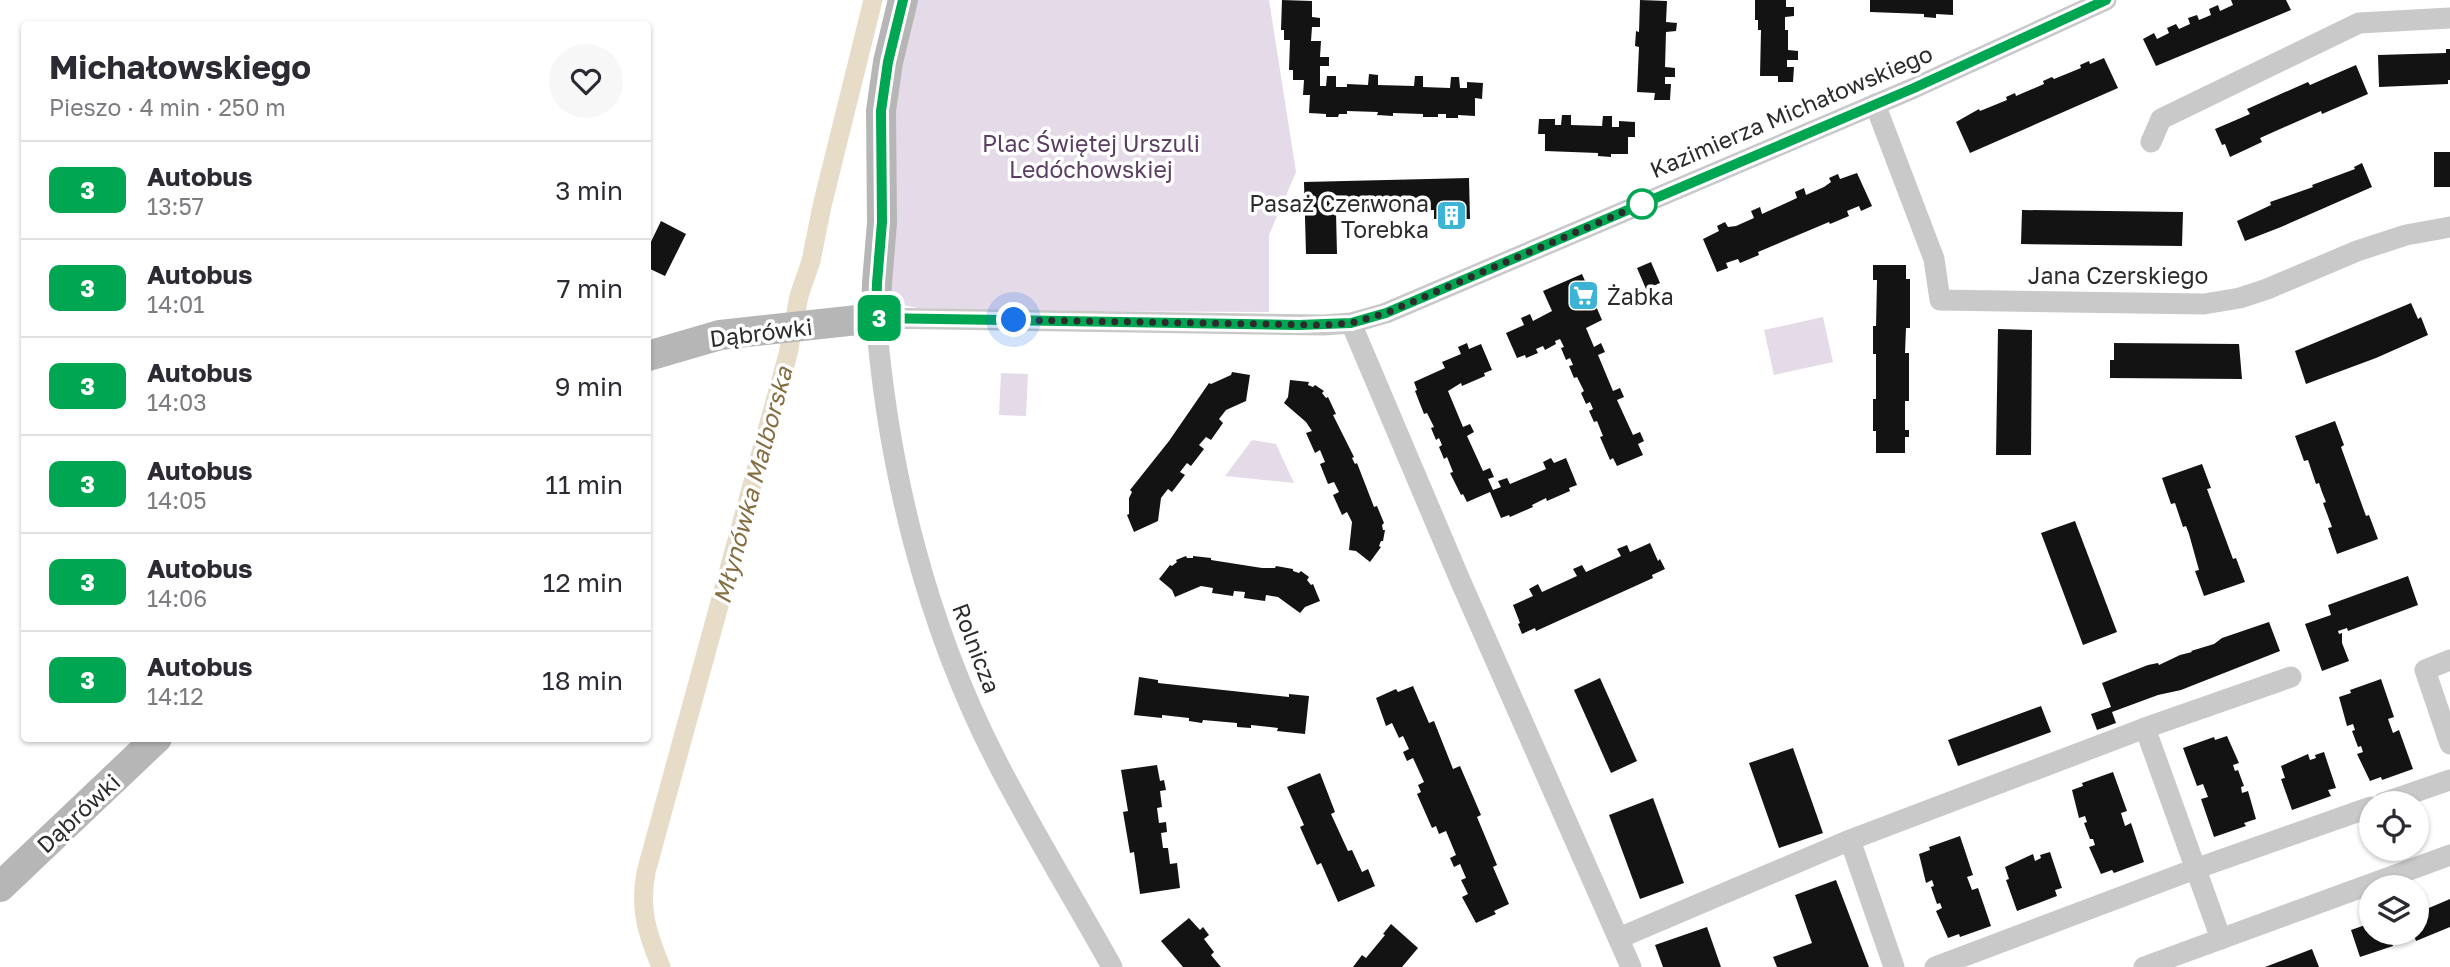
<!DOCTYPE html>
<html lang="pl">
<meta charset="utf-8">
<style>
:root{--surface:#fff;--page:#f7f7f7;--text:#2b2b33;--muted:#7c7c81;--line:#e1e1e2}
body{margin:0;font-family:"Golos Text",sans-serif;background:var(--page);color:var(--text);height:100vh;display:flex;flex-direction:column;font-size:26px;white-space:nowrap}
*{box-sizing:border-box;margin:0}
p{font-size:23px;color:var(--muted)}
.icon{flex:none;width:38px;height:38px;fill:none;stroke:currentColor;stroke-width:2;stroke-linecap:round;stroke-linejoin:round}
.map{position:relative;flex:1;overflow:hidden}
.side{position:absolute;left:21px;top:21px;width:630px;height:721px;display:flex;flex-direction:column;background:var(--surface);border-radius:7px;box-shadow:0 2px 5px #0004}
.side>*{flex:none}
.badge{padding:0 14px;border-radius:10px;font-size:24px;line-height:46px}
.buttons{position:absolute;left:2359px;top:791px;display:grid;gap:14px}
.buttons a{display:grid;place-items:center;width:70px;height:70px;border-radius:50%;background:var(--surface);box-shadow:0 2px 5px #0004;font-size:35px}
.you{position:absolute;width:35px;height:35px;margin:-18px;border:5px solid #fff;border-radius:50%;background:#1a73e8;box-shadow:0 0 0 10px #1a73e833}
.map>.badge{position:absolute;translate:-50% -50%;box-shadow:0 0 0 4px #fff}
.round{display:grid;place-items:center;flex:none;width:74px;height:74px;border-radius:37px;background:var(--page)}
.summary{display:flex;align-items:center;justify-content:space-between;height:119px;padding:0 28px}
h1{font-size:33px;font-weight:700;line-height:52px}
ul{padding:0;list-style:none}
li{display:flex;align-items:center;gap:21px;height:98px;padding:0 28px;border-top:2px solid var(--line)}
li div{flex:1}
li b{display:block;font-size:26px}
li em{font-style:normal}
li .badge{min-width:77px;font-weight:700;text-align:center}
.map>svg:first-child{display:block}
</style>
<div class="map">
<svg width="2450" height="967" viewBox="0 0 2450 967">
<rect width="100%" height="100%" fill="#fff"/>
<!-- green -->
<g fill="#e5dae8">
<polygon points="911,0 1269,0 1296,172 1269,235 1269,312 996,311 918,308 897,304 887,290 890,120"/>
<polygon points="1823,317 1833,362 1774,375 1764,330"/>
<polygon points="1001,373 1028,374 1026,416 999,415"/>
<polygon points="1252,440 1276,444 1294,483 1225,476"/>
</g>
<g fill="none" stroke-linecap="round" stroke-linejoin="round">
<!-- canal -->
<path stroke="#e7dcc8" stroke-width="19" d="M661 967C647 933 639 909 646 872L788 354 799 296 811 261 822 206 873 0"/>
</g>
<!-- building -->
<g fill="#131313">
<polygon points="1282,0 1312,1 1312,17 1320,18 1320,27 1312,27 1311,41 1321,41 1320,57 1329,57 1329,66 1320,66 1320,86 1326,86 1327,76 1336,76 1336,87 1347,87 1347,84 1368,85 1369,74 1378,75 1378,85 1414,86 1415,76 1423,76 1423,87 1450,88 1451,77 1459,77 1460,88 1467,88 1467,82 1483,83 1482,99 1475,98 1475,116 1458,115 1458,118 1446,118 1446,114 1438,114 1438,117 1423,117 1423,114 1393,113 1393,116 1377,115 1378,112 1347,111 1347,114 1339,114 1338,117 1326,117 1326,114 1309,113 1310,95 1303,95 1304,80 1293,80 1293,70 1289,70 1290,40 1284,40 1284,30 1281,30"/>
<polygon points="1640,0 1667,1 1666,22 1677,23 1676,31 1666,32 1665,67 1675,68 1675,77 1665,77 1665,84 1671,84 1670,100 1654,100 1655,93 1637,92 1639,47 1635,46 1636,31 1639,32"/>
<polygon points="1755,0 1786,0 1786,7 1794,7 1794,16 1785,17 1785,30 1788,30 1788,50 1798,51 1798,60 1787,60 1787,67 1794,67 1793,82 1778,82 1778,76 1760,76 1761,30 1758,30 1758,20 1755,20"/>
<polygon points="1870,0 1953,0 1953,15 1936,14 1936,18 1924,17 1924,14 1870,12"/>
<polygon points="2231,0 2286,0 2291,10 2156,66 2143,39 2154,33 2157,39 2169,33 2167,28 2176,24 2179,29 2190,24 2188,18 2197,15 2199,20 2211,15 2209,9 2218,5 2220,11 2233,5"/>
<polygon points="2446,49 2450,49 2450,80 2448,80 2448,84 2379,87 2378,55 2446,53"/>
<polygon points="2104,58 2118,88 1970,153 1956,122 1979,109 1980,111 2007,100 2006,97 2015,93 2016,96 2044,84 2043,81 2052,77 2054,79 2081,68 2080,65 2089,61 2090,64"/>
<polygon points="2356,65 2368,94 2322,114 2321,111 2260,138 2262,142 2230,157 2225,144 2222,145 2215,129 2250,114 2247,109 2308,82 2310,85"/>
<polygon points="1562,115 1571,115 1571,125 1602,126 1603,116 1612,116 1612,127 1619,127 1619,121 1635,122 1635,137 1628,137 1628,154 1611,154 1611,157 1598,156 1598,153 1545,151 1545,134 1538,134 1539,119 1555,119 1555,125 1561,125"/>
<rect x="2434" y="152" width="16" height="35"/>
<polygon points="2362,163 2372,187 2281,227 2245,241 2237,221 2271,205 2270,202 2313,187 2312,185 2355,169 2354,167"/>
<polygon points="1857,173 1872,206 1861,211 1859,206 1847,211 1849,216 1830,224 1829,222 1758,252 1759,255 1740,263 1738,259 1726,263 1728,268 1717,272 1703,239 1719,231 1717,226 1725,222 1728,227 1736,226 1754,218 1751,211 1760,207 1762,214 1797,198 1795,192 1804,188 1806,195 1824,187 1831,182 1829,178 1838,174 1840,179"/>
<polygon points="1469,178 1470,219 1434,219 1434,210 1336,213 1337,254 1306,254 1304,182"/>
<polygon points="2022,210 2183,212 2182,246 2021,244"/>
<polygon points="661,221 686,234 665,276 648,268 648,248"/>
<polygon points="1651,262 1660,283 1646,289 1637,268"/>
<polygon points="1873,265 1906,265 1906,279 1910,279 1910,328 1906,328 1905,353 1909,353 1909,401 1905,401 1905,430 1909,430 1909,437 1905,437 1905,453 1876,453 1876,431 1873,431 1873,399 1876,399 1876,354 1873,354 1873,326 1876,326 1877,280 1873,280"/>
<polygon points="1582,274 1602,320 1586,328 1594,347 1601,343 1605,352 1598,355 1613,391 1620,388 1624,397 1617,400 1633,435 1640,432 1644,441 1638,444 1643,455 1617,466 1613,458 1610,460 1600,437 1603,436 1597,421 1594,422 1589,411 1593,409 1590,402 1586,404 1581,393 1584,391 1577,377 1574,378 1569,366 1573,365 1570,358 1566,360 1561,348 1564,347 1560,339 1555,341 1556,344 1545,350 1543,346 1536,349 1538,353 1526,358 1525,355 1517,358 1506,333 1524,325 1521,318 1530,314 1533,321 1552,311 1543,291"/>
<polygon points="2411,303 2418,319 2421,317 2428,335 2376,358 2306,384 2295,351"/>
<polygon points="1998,329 2032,330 2031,455 1996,455"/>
<polygon points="1467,343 1469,349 1481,344 1492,370 1484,373 1485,376 1462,386 1461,383 1448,391 1463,427 1470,424 1474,432 1467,436 1483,471 1490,468 1494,477 1488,479 1493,490 1501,487 1498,481 1507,478 1510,484 1546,469 1543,462 1551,458 1554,463 1566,458 1577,485 1569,488 1570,491 1547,501 1546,498 1532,505 1533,507 1510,517 1509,515 1501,518 1490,492 1467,502 1463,494 1461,495 1450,473 1453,472 1447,457 1444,459 1439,447 1442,445 1439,438 1436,440 1431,428 1434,427 1427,413 1424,414 1415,391 1417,390 1414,382 1445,368 1442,362 1461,354 1458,347"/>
<polygon points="2114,343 2239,344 2242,379 2110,378 2110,360 2114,360"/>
<polygon points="1232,372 1250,375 1246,401 1226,410 1219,419 1223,423 1211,440 1206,437 1199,445 1204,449 1191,466 1187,463 1180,472 1185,475 1172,492 1168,489 1161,498 1158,521 1134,532 1127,515 1129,514 1129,498 1132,492 1130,490 1169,441 1209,383 1211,384 1231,375"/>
<polygon points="1290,380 1309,382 1308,385 1313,387 1315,385 1324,391 1322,393 1326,398 1328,397 1336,414 1333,415 1354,457 1352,458 1355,464 1357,463 1374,507 1377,506 1384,523 1382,525 1383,530 1385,530 1383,541 1381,541 1379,546 1381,547 1370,562 1356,551 1349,550 1352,522 1347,512 1342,515 1333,495 1339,492 1334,482 1328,484 1320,464 1325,462 1320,450 1315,453 1306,433 1312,431 1306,422 1284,403 1288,397"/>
<polygon points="2335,421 2344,445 2341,447 2366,516 2369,515 2378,539 2337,554 2328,528 2332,527 2323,503 2326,502 2322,492 2319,483 2316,484 2308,460 2304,461 2295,436"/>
<polygon points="2202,464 2211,488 2207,489 2233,559 2236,558 2245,582 2204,596 2195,571 2199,570 2189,534 2186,526 2183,527 2175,503 2171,504 2162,478"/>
<polygon points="2075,521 2117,632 2083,645 2041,533"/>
<polygon points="1650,543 1658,561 1660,559 1665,569 1652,575 1653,578 1536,631 1535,628 1522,634 1518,624 1520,623 1513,605 1533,596 1529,589 1538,584 1542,592 1577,576 1573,569 1582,565 1586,572 1621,556 1617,549 1627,545 1630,552"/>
<polygon points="1186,556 1187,558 1193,558 1193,556 1211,558 1211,560 1262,568 1275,568 1276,566 1293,569 1293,571 1299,573 1301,571 1309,577 1307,580 1311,585 1313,584 1320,601 1305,607 1300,613 1278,597 1266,595 1265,601 1244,598 1245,592 1234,591 1233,596 1212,593 1213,588 1201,586 1175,597 1172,590 1159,579 1170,565 1172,566 1177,562 1176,560"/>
<polygon points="2408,576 2418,605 2356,628 2348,631 2347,628 2338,631 2339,634 2342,633 2342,643 2349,661 2322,671 2305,624 2331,615 2328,605"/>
<polygon points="2269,622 2280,651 2181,690 2158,695 2112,712 2116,723 2097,730 2091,714 2111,707 2102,683 2148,665 2158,663 2159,665 2180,655 2192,652 2191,651 2214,644 2222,638"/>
<polygon points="1139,677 1158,680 1158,683 1289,697 1289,694 1309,696 1305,734 1277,731 1278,728 1251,725 1251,728 1237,727 1237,723 1203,720 1202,723 1189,721 1189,718 1162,715 1162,718 1134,715"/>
<polygon points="1600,678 1637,761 1611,773 1574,690"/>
<polygon points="2381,679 2394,717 2388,719 2393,733 2399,730 2413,769 2382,780 2381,777 2370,781 2357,754 2363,752 2361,746 2358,747 2352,731 2355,730 2353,724 2347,726 2339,697 2351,693 2350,690"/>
<polygon points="1413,686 1429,723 1434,721 1453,769 1460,766 1481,815 1477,817 1497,865 1493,867 1509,904 1494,911 1496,914 1476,923 1462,897 1468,894 1461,880 1466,878 1460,864 1454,867 1450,858 1456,855 1446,831 1439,834 1436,826 1432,828 1417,794 1421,792 1418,785 1424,782 1413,758 1407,761 1403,752 1409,749 1403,736 1399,738 1392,723 1386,726 1376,698 1396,689 1398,692"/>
<polygon points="2041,706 2051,732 1958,766 1948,740"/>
<polygon points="2227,736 2239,763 2233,765 2235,771 2238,770 2244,786 2241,787 2242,793 2248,791 2256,819 2244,823 2246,826 2214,837 2201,799 2208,797 2203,784 2197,786 2183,748 2214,737 2215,740"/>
<polygon points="1793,748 1823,833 1779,848 1749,763"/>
<polygon points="2324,752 2336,788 2328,790 2331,796 2292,810 2281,779 2285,778 2281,766 2308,754 2310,760 2316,758 2315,755"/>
<polygon points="1157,765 1160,781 1164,780 1166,790 1160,791 1162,807 1157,808 1159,823 1166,822 1167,832 1161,833 1163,848 1168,848 1170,864 1177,863 1180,888 1140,894 1134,852 1130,853 1123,812 1128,811 1121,770"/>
<polygon points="2113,772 2127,811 2121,813 2125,826 2131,823 2144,862 2114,873 2112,870 2101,874 2089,847 2095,845 2093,839 2090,839 2084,823 2087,822 2085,816 2079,818 2072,790 2083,786 2082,783"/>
<polygon points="1320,773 1335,812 1331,814 1348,851 1352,850 1362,872 1368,869 1375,886 1338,902 1321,863 1317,865 1300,827 1304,825 1287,787"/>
<polygon points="1653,798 1684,883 1640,899 1609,815"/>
<polygon points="1960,836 1973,875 1967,877 1972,890 1978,888 1991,926 1960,937 1959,934 1948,938 1936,911 1942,908 1940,903 1937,904 1931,887 1934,886 1932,880 1926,883 1919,854 1930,850 1929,847"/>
<polygon points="2050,852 2062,888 2055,890 2057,896 2017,911 2006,880 2009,879 2005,867 2033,854 2035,861 2041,858 2040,855"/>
<polygon points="1836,880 1869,967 1777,967 1773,957 1812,943 1795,895"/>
<polygon points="2450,899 2450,927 2416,941 2413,933 2417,933 2417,913"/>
<polygon points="1189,918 1200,930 1203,927 1209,935 1204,939 1214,952 1211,955 1221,967 1183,967 1161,941"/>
<polygon points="2371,923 2371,933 2389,933 2393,946 2360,957 2351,930"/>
<polygon points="1391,924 1418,948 1402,967 1353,967 1362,955 1366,958 1385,935 1383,934"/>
<polygon points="1707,927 1721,967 1663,967 1655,945"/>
<polygon points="2312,949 2319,967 2265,967"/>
</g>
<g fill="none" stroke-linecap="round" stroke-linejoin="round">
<!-- street -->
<g stroke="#c9c9c9" stroke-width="21">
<polyline points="1875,104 1934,259 1940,300 2204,304 2240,298 2267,289 2357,251 2406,235 2450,227"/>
<polyline points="2151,142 2161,119 2359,23 2450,18"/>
<polyline points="1351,323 1460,580 1631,967"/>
<polyline points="2450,660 2425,670 2450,744"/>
<polyline points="2145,728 2221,939"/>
<polyline points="2383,803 2450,780"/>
<polyline points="1619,938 1850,840"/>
<path d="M1112 967C1073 897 1031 829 995 758 926 623 888 469 876 318L1324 325 1351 323 1386 313 1914 88 2106 0"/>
<polyline points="1894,967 1850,840 2145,728 2291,677"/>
<polyline points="1935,967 2195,869 2371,807"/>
<polyline points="2144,967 2450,855"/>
</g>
<!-- secondary -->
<g stroke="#b6b6b6" stroke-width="30">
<polyline points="648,356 720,335 876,318 877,283 882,223 881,111 888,62 903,0"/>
<polyline points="0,887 157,738"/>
</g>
</g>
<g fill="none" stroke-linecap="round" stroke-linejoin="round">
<defs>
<polyline id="line" points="903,0 888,62 881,111 882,222 877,283 876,318 1299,325 1351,323 1386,313 1914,88 2106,0"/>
</defs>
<!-- line casing -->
<use href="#line" stroke="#fff" stroke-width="16"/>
<!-- line -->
<use href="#line" stroke="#00a651" stroke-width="10"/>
<!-- walk -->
<polyline stroke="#2c2c2c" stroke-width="7" stroke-dasharray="0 12.6" points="1014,320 1324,325 1351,323 1386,313 1654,199 1642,204"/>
</g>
<!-- icons -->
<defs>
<symbol id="building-square" viewBox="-11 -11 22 22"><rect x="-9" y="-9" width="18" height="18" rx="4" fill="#3db4d3" stroke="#fff"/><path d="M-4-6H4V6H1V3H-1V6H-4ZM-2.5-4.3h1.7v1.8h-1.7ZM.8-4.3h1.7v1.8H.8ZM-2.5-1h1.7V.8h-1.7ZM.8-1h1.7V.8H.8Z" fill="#fff"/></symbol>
<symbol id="supermarket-square" viewBox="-11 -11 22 22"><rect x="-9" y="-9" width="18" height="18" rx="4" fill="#3db4d3" stroke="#fff"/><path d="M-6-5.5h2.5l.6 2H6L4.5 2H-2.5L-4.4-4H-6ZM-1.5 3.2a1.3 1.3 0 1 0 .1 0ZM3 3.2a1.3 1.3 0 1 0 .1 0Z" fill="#fff"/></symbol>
</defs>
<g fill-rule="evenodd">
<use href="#building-square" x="1434" y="198" width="35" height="35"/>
<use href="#supermarket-square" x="1566" y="278" width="35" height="35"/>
</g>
<!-- markers -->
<circle fill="#fff" stroke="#00a651" stroke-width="3.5" cx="1642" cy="204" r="14"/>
<g text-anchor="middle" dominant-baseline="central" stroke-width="7" stroke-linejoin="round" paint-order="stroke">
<!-- street labels -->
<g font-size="23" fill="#2c2c2c" stroke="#fff">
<text transform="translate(1791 111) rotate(-23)">Kazimierza Michałowskiego</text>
<text x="2118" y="275">Jana Czerskiego</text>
<text transform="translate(761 332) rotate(-7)">Dąbrówki</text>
<text transform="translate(977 648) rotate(69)">Rolnicza</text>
<text transform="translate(78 813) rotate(-43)">Dąbrówki</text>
</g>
<!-- park labels -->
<g font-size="23" fill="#5c3e62" stroke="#fff">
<text x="1091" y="143">Plac Świętej Urszuli<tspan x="1091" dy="26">Ledóchowskiej</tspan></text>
</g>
<!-- poi labels -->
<g font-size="23" fill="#2c2c2c" stroke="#fff" text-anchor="end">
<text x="1429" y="203">Pasaż Czerwona<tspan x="1429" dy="26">Torebka</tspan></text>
<text x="1607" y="296" text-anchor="start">Żabka</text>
</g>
<!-- water labels -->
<g font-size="24" font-style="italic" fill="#856f42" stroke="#fff">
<text transform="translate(752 485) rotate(-75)">Młynówka Malborska</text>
</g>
</g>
</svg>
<div class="buttons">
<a><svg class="icon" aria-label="locate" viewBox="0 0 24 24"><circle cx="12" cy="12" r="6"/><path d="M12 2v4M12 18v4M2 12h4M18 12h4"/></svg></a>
<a><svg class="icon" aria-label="layers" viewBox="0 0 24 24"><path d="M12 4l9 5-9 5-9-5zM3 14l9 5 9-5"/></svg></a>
</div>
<div class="you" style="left:1014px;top:320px"></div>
<b class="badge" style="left:879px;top:318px;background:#00a651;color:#fff">3</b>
<section class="side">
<div class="summary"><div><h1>Michałowskiego</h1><p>Pieszo · 4 min · 250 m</p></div><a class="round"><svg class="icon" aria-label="heart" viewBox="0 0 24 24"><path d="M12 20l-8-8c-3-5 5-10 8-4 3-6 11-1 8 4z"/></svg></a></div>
<ul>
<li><span class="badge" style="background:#00a651;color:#fff">3</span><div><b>Autobus</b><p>13:57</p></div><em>3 min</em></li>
<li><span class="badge" style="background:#00a651;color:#fff">3</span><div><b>Autobus</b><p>14:01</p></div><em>7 min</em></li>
<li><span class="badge" style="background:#00a651;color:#fff">3</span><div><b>Autobus</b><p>14:03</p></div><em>9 min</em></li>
<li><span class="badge" style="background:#00a651;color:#fff">3</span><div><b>Autobus</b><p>14:05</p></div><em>11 min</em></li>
<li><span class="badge" style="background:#00a651;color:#fff">3</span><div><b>Autobus</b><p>14:06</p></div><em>12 min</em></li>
<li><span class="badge" style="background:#00a651;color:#fff">3</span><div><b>Autobus</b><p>14:12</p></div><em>18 min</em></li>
</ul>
</section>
</div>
